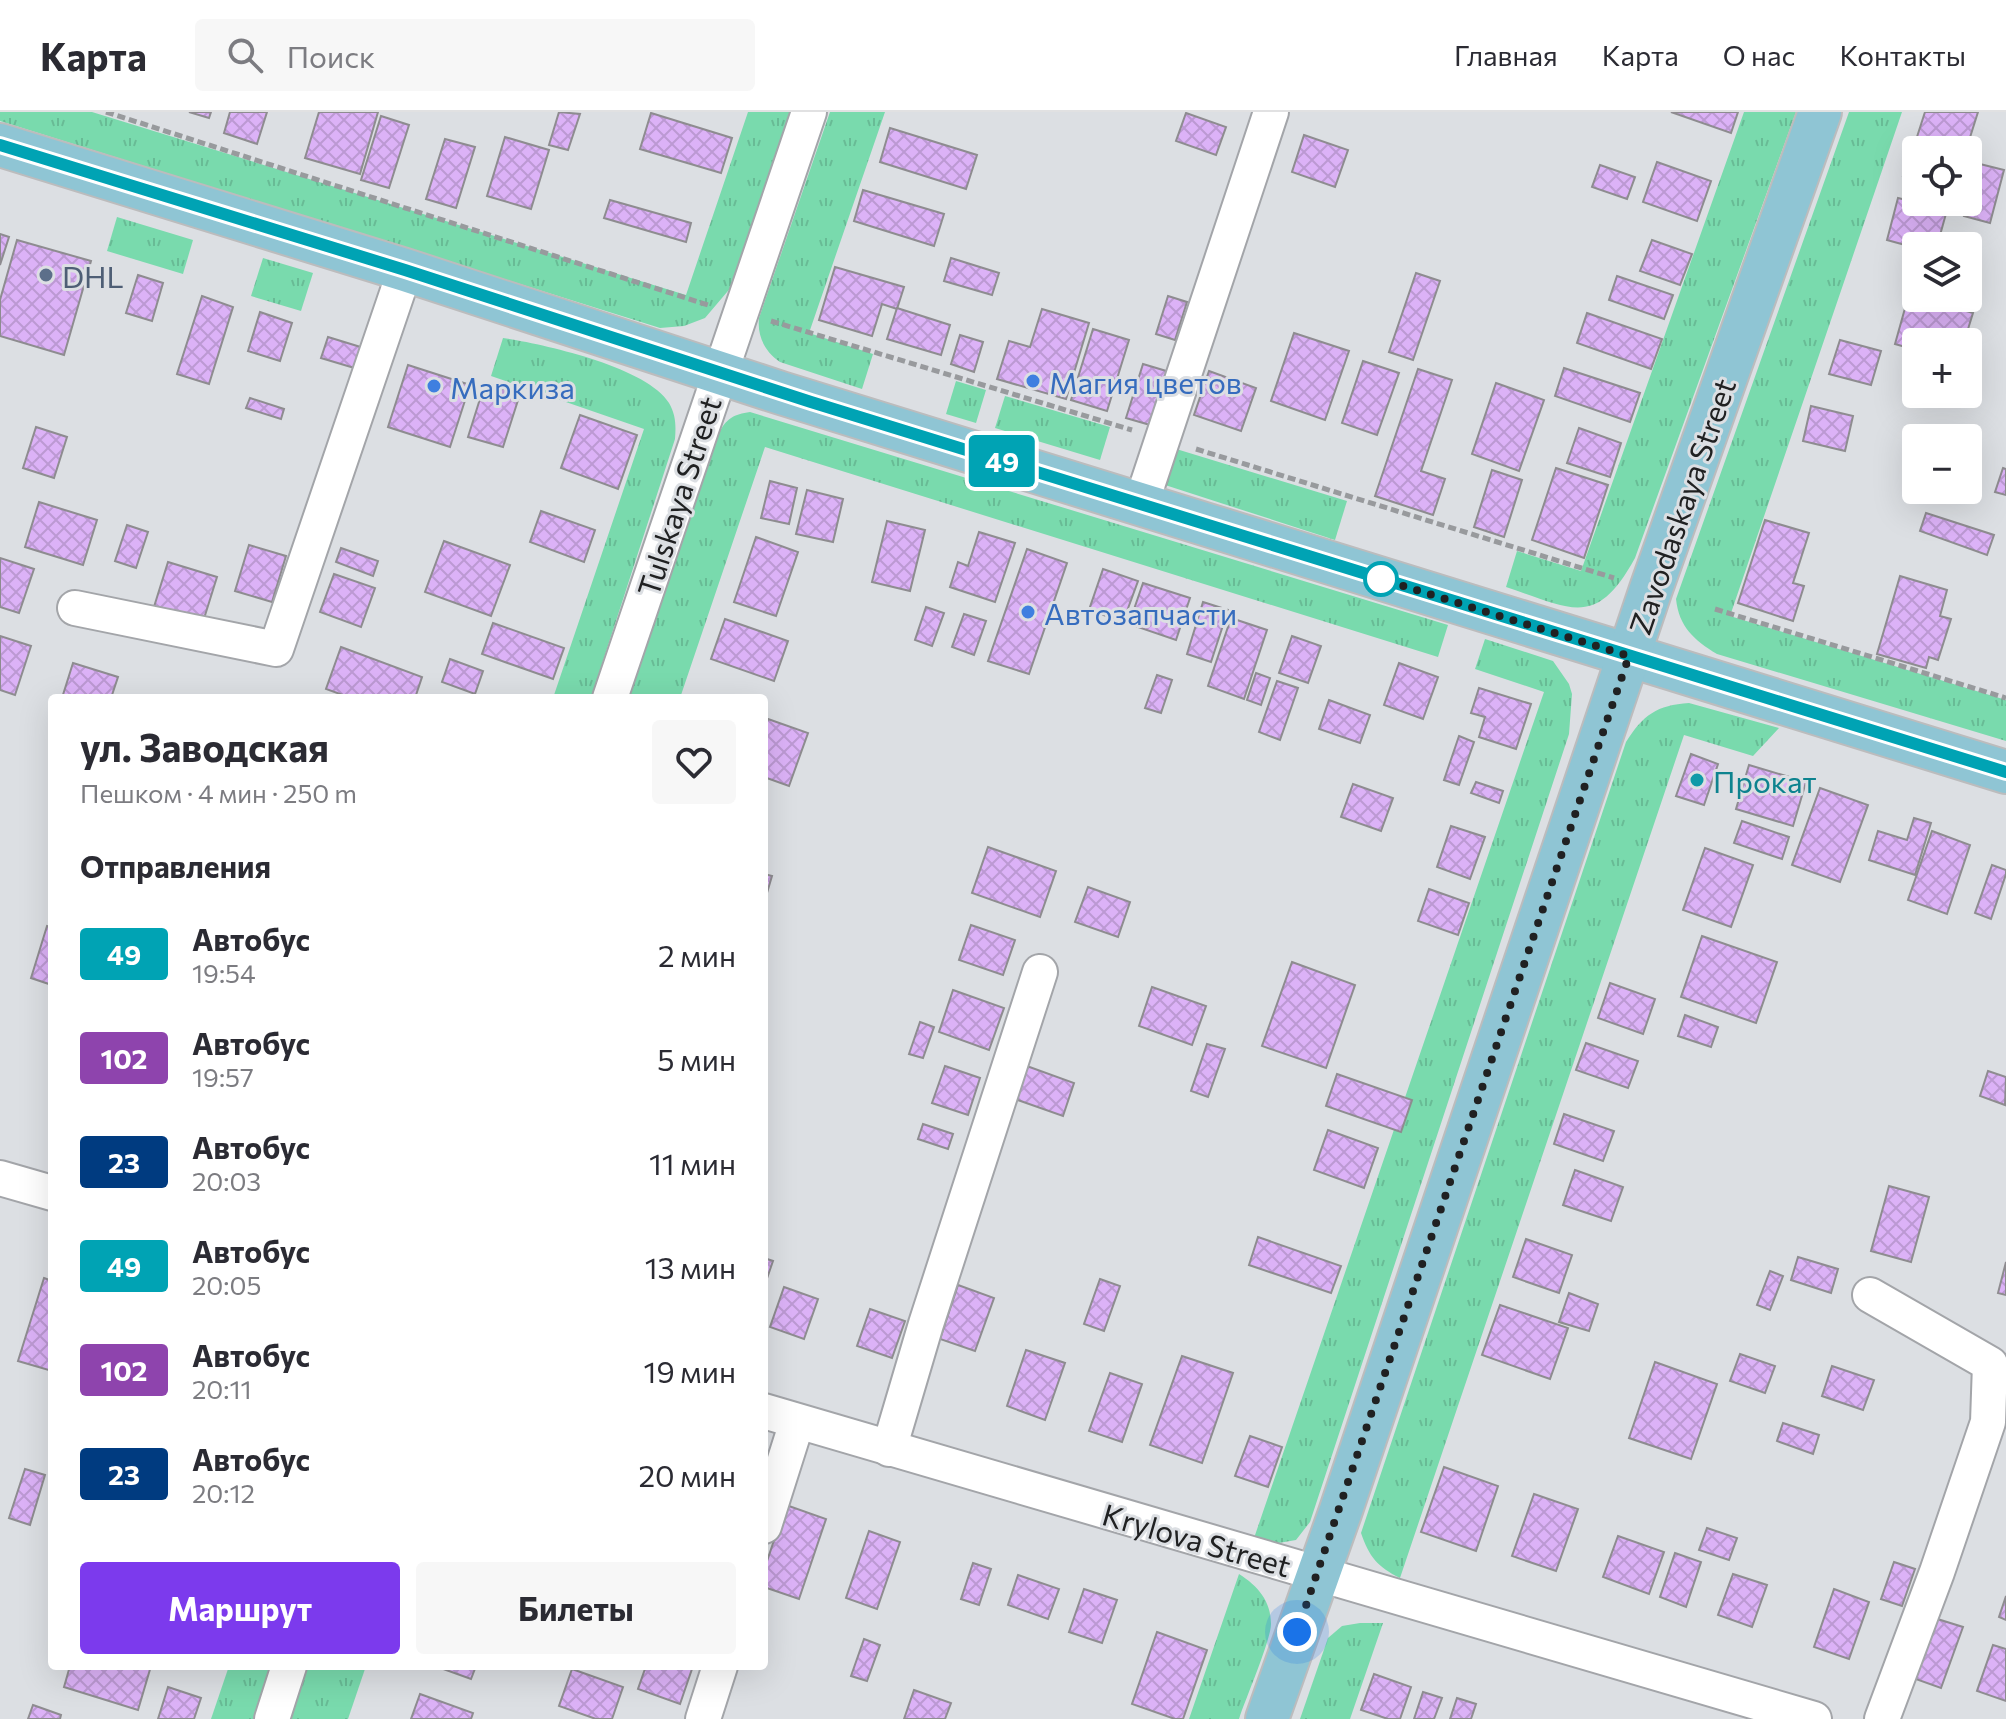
<!DOCTYPE html>
<html lang="ru">
<meta charset="utf-8">
<style>
:root{--surface:#fff;--page:#f7f7f7;--text:#2b2b33;--muted:#7c7c81;--line:#e1e1e2;--accent:#7c3aed}
body{margin:0;font-family:Commissioner,sans-serif;background:var(--page);color:var(--text);height:100vh;display:flex;flex-direction:column;font-size:30px;white-space:nowrap}
*{box-sizing:border-box;margin:0}
p{font-size:26px;color:var(--muted)}
.icon{flex:none;width:44px;height:44px;fill:none;stroke:currentColor;stroke-width:2;stroke-linecap:round;stroke-linejoin:round}
.map{position:relative;flex:1;overflow:hidden}
.panel{position:absolute;left:48px;top:582px;width:720px;height:976px;display:flex;flex-direction:column;background:var(--surface);border-radius:8px;box-shadow:0 8px 32px #0002}
.panel>*{flex:none}
.badge{padding:0 16px;border-radius:6px;font-size:28px;line-height:52px}
.controls{position:absolute;left:1902px;top:24px;display:grid;gap:16px}
.controls a{display:grid;place-items:center;width:80px;height:80px;border-radius:8px;background:var(--surface);box-shadow:0 8px 32px #0002;font-size:40px}
.you{position:absolute;width:40px;height:40px;margin:-20px;border:6px solid #fff;border-radius:50%;background:#1a73e8;box-shadow:0 0 0 12px #1a73e833}
.map>.badge{position:absolute;translate:-50% -50%;box-shadow:0 0 0 4px #fff}
h2{padding:0 32px;font-size:30px;line-height:72px}
.round{display:grid;place-items:center;flex:none;width:84px;height:84px;border-radius:8px;background:var(--page)}
.summary{display:flex;align-items:center;justify-content:space-between;height:136px;padding:0 32px}
h1{font-size:38px;font-weight:700;line-height:60px}
.action{display:flex;gap:16px;margin-top:auto;padding:16px 32px}
.action a{flex:1;height:92px;border-radius:8px;background:var(--accent);color:#fff;font-size:32px;font-weight:700;line-height:92px;text-align:center}
.action a+a{background:var(--page);color:var(--text)}
ul{padding:0;list-style:none}
li{display:flex;align-items:center;gap:24px;height:104px;padding:0 32px}
li div{flex:1}
li b{display:block;font-size:30px}
li em{font-style:normal}
li .badge{min-width:88px;font-weight:700;text-align:center}
header{display:flex;align-items:center;gap:48px;box-sizing:border-box;height:112px;padding:0 40px;background:var(--surface);border-bottom:2px solid var(--line)}
header strong{font-size:38px}
nav{display:flex;gap:44px;margin-inline-start:auto;font-size:28px}
.search{width:560px;height:72px;background:var(--page);display:flex;align-items:center;gap:20px;box-sizing:border-box;padding:0 28px;border-radius:8px;color:var(--muted);font-size:30px}
.map>svg:first-child{display:block}
</style>
<header>
<strong>Карта</strong>
<div class="search"><svg class="icon" aria-label="search" viewBox="0 0 24 24"><circle cx="10" cy="10" r="6"/><path d="M15 15l6 6"/></svg>Поиск</div>
<nav><a>Главная</a><a>Карта</a><a>О нас</a><a>Контакты</a></nav>
</header>
<div class="map">
<svg width="2006" height="1607" viewBox="0 0 2006 1607">
<defs>
<pattern id="grass-tufts" width="24" height="20" patternUnits="userSpaceOnUse" patternTransform="scale(2)"><rect width="24" height="20" fill="#79daad"/><path d="M3 7l-1-3M5 7V3M7 7l1-3M15 17l-1-3M17 17v-4M19 17l1-3" fill="none" stroke="#68bb95"/></pattern>
<pattern id="building-cross-hatch" width="8" height="8" patternUnits="userSpaceOnUse" patternTransform="scale(2)"><rect width="8" height="8" fill="#dcb2f7"/><path d="M0 0l8 8M0 8l8-8" fill="none" stroke="#bc99d3"/></pattern>
</defs>
<rect width="100%" height="100%" fill="#dcdfe3"/>
<!-- grass -->
<g fill="url(#grass-tufts)">
<polygon points="0,0 92,0 686,183 748,0 797,0 733,173 705,206 684,214 660,216 0,9"/>
<path d="M830 0H885L809 221 873 242 862 277 780 250C765 240 757 224 759 206Z"/>
<path d="M1744 0H1796L1635 446C1596 517 1572 497 1506 475L1517 439 1581 459Z"/>
<path d="M1849 0H1902L1730 504 2006 588V629L1717 542C1694 528 1679 515 1676 487Z"/>
<polygon points="117,105 193,128 183,162 107,139"/>
<polygon points="263,146 313,161 301,199 251,184"/>
<path d="M503 226C543 232 647 255 669 291 676 303 676 314 675 327L591 586H553L644 317 491 264Z"/>
<polygon points="956,269 986,278 976,311 946,302"/>
<polygon points="1005,284 1110,315 1100,348 995,316"/>
<path d="M750 300 1448 513 1438 545 765 335 680 586H628L719 321C726 307 734 302 750 300Z"/>
<polygon points="1173,336 1347,389 1335,428 1162,372"/>
<polygon points="1485,527 1553,549 1569,572 1572,582 1569,622 1310,1410 1296,1428 1267,1433 1253,1429 1544,580 1475,557"/>
<path d="M1689 591 1779 616 1753 644 1684 623 1400 1466C1378 1455 1369 1445 1361 1421L1626 630C1643 603 1657 593 1689 591Z"/>
<path d="M1239 1462C1258 1474 1271 1489 1271 1512 1271 1528 1245 1588 1239 1607H1189Z"/>
<polygon points="1360,1511 1383,1511 1350,1607 1300,1607 1328,1526 1342,1514"/>
<polygon points="229,1554 271,1554 253,1607 211,1607"/>
<polygon points="307,1554 366,1554 348,1607 290,1607"/>
</g>
<!-- building -->
<g fill="url(#building-cross-hatch)" stroke="#8e8c90" stroke-width="2">
<polygon points="189,0 211,0 209,6"/>
<polygon points="230,0 267,0 257,32 224,21"/>
<polygon points="319,0 378,0 360,62 305,46"/>
<polygon points="559,0 580,2 568,38 549,33"/>
<polygon points="1671,0 1738,0 1731,21"/>
<polygon points="1925,0 1978,0 1966,38 1949,38 1916,28"/>
<polygon points="651,1 732,26 721,61 640,37"/>
<polygon points="1186,1 1226,15 1216,43 1176,29"/>
<polygon points="381,4 409,13 389,76 361,68"/>
<polygon points="890,16 977,43 966,77 880,50"/>
<polygon points="1304,23 1348,38 1335,75 1292,60"/>
<polygon points="505,25 549,38 531,97 487,84"/>
<polygon points="445,27 475,35 456,96 426,87"/>
<polygon points="1911,34 1926,38 1916,38 1916,67 1903,64"/>
<polygon points="1968,49 2004,58 1990,111 1964,104 1970,81"/>
<polygon points="1657,50 1711,69 1697,109 1643,90"/>
<polygon points="1600,53 1635,65 1627,87 1592,75"/>
<polygon points="863,78 944,102 934,134 854,109"/>
<polygon points="1898,86 1947,98 1937,134 1916,136 1887,128"/>
<polygon points="610,88 691,111 686,130 604,106"/>
<polygon points="0,122 9,125 0,153"/>
<polygon points="17,128 91,149 64,243 0,224 0,188"/>
<polygon points="1652,128 1692,142 1680,173 1640,159"/>
<polygon points="951,146 999,161 992,183 944,169"/>
<polygon points="835,155 904,175 897,197 882,192 872,224 819,208"/>
<polygon points="1416,161 1440,169 1413,248 1389,240"/>
<polygon points="138,163 163,171 152,209 126,201"/>
<polygon points="1617,164 1673,183 1664,207 1609,188"/>
<polygon points="1909,182 1973,201 1964,230 1916,230 1916,238 1895,232"/>
<polygon points="202,184 233,195 209,272 177,262"/>
<polygon points="1168,184 1187,190 1175,228 1156,222"/>
<polygon points="897,196 950,213 941,243 887,227"/>
<polygon points="1042,197 1089,211 1066,287 997,267 1009,229 1030,235"/>
<polygon points="260,200 292,211 280,249 248,239"/>
<polygon points="1587,201 1662,227 1651,257 1577,231"/>
<polygon points="1093,217 1129,228 1107,299 1071,288"/>
<polygon points="1294,221 1349,239 1325,308 1271,289"/>
<polygon points="960,223 983,230 974,260 951,252"/>
<polygon points="328,225 367,237 361,258 321,246"/>
<polygon points="1840,228 1881,239 1871,273 1829,262"/>
<polygon points="1363,249 1399,261 1377,323 1342,311"/>
<polygon points="1143,252 1173,261 1157,315 1126,306"/>
<polygon points="408,253 470,273 450,335 388,315"/>
<polygon points="1564,256 1640,281 1630,310 1555,284"/>
<polygon points="1418,257 1452,268 1421,359 1445,367 1433,403 1375,384"/>
<polygon points="1209,259 1256,276 1241,319 1194,303"/>
<polygon points="485,271 520,282 503,335 468,325"/>
<polygon points="1496,271 1544,288 1519,359 1472,342"/>
<polygon points="250,286 284,297 281,307 246,296"/>
<polygon points="1811,294 1853,304 1845,339 1803,329"/>
<polygon points="580,303 637,323 618,377 561,356"/>
<polygon points="36,315 67,325 54,366 23,356"/>
<polygon points="1579,316 1621,331 1610,365 1567,351"/>
<polygon points="1556,356 1608,373 1584,446 1532,428"/>
<polygon points="2003,356 2006,357 2006,383 1995,380"/>
<polygon points="1492,358 1522,368 1504,425 1474,415"/>
<polygon points="770,369 797,376 789,412 761,406"/>
<polygon points="807,378 843,387 833,430 796,422"/>
<polygon points="39,390 97,408 83,453 25,435"/>
<polygon points="541,399 595,418 584,450 530,430"/>
<polygon points="1926,401 1994,423 1987,443 1920,419"/>
<polygon points="1765,408 1809,421 1793,471 1804,474 1793,509 1738,491"/>
<polygon points="887,409 925,418 910,479 872,470"/>
<polygon points="127,413 148,420 136,456 115,449"/>
<polygon points="979,420 1015,431 995,490 950,475 958,450 968,454"/>
<polygon points="756,425 798,440 776,504 734,490"/>
<polygon points="444,429 510,453 491,504 425,480"/>
<polygon points="249,433 286,444 272,490 235,479"/>
<polygon points="341,436 378,449 373,464 336,450"/>
<polygon points="1027,437 1067,451 1029,562 988,549"/>
<polygon points="0,446 34,457 19,501 0,495"/>
<polygon points="168,450 217,465 202,513 153,498"/>
<polygon points="1103,457 1138,469 1123,510 1089,498"/>
<polygon points="334,462 375,476 361,515 320,500"/>
<polygon points="1900,464 1947,478 1940,504 1951,507 1938,548 1929,545 1926,556 1877,542"/>
<polygon points="1143,471 1190,486 1176,528 1129,512"/>
<polygon points="1203,490 1228,498 1211,550 1187,542"/>
<polygon points="926,495 944,501 932,534 915,528"/>
<polygon points="964,502 986,509 974,543 952,535"/>
<polygon points="1231,506 1267,518 1244,587 1208,574"/>
<polygon points="725,507 788,529 774,569 711,547"/>
<polygon points="493,511 564,536 553,567 482,542"/>
<polygon points="0,524 31,534 15,583 0,578"/>
<polygon points="1292,524 1321,534 1308,571 1279,561"/>
<polygon points="341,535 422,565 415,586 351,586 326,577"/>
<polygon points="450,547 483,559 475,582 442,570"/>
<polygon points="73,551 118,565 111,586 62,586"/>
<polygon points="1399,551 1438,565 1423,607 1384,593"/>
<polygon points="1256,561 1270,566 1261,593 1247,588"/>
<polygon points="1157,563 1172,568 1161,601 1145,596"/>
<polygon points="1277,569 1298,576 1280,628 1259,620"/>
<polygon points="1479,576 1531,592 1516,637 1479,625 1485,605 1471,601"/>
<polygon points="1329,588 1370,603 1360,631 1319,617"/>
<polygon points="768,607 808,621 789,674 764,665 764,618"/>
<polygon points="1459,624 1474,630 1459,673 1444,668"/>
<polygon points="1691,642 1718,652 1704,693 1676,684"/>
<polygon points="1749,653 1806,670 1793,714 1736,697"/>
<polygon points="1476,670 1503,679 1499,691 1471,681"/>
<polygon points="1353,672 1393,686 1381,719 1341,705"/>
<polygon points="1820,676 1868,693 1840,770 1792,753"/>
<polygon points="1914,706 1931,711 1915,763 1869,748 1878,719 1907,728"/>
<polygon points="1742,709 1789,725 1782,747 1734,731"/>
<polygon points="1451,714 1485,725 1470,767 1437,755"/>
<polygon points="1932,719 1970,733 1947,802 1908,788"/>
<polygon points="988,735 1056,759 1040,805 972,781"/>
<polygon points="1705,736 1753,753 1731,815 1683,798"/>
<polygon points="1992,753 2006,758 2006,762 1991,807 1975,801"/>
<polygon points="764,762 772,764 764,791"/>
<polygon points="1088,775 1130,790 1118,825 1075,810"/>
<polygon points="1429,777 1469,791 1458,823 1418,809"/>
<polygon points="971,813 1015,828 1003,863 959,848"/>
<polygon points="47,814 52,816 52,873 31,866"/>
<polygon points="1702,824 1777,850 1756,911 1681,885"/>
<polygon points="1292,850 1355,873 1326,956 1262,934"/>
<polygon points="1610,871 1655,887 1643,922 1598,906"/>
<polygon points="1152,875 1206,894 1192,933 1139,914"/>
<polygon points="953,878 1004,896 989,938 939,920"/>
<polygon points="1685,903 1718,915 1711,935 1678,924"/>
<polygon points="920,910 934,915 923,946 909,942"/>
<polygon points="1586,931 1638,949 1628,976 1576,958"/>
<polygon points="1207,932 1225,937 1208,985 1191,979"/>
<polygon points="1024,953 1074,971 1063,1004 1012,986"/>
<polygon points="945,954 980,966 968,1003 932,991"/>
<polygon points="1988,959 2006,965 2005,993 1980,984"/>
<polygon points="1337,962 1412,988 1401,1020 1326,994"/>
<polygon points="1564,1002 1614,1019 1603,1049 1554,1032"/>
<polygon points="923,1012 953,1022 948,1037 918,1027"/>
<polygon points="1328,1018 1378,1036 1364,1076 1314,1058"/>
<polygon points="1575,1058 1623,1075 1611,1109 1563,1093"/>
<polygon points="1889,1074 1929,1085 1911,1150 1871,1139"/>
<polygon points="1258,1125 1341,1154 1331,1181 1249,1153"/>
<polygon points="1526,1127 1572,1143 1559,1181 1513,1165"/>
<polygon points="1798,1145 1838,1157 1831,1181 1791,1168"/>
<polygon points="764,1146 773,1149 764,1175"/>
<polygon points="2006,1150 2006,1183 1998,1181"/>
<polygon points="1770,1159 1783,1164 1770,1198 1757,1193"/>
<polygon points="44,1166 52,1169 52,1259 18,1249"/>
<polygon points="1100,1167 1120,1174 1104,1219 1084,1212"/>
<polygon points="958,1173 994,1186 975,1239 940,1227"/>
<polygon points="784,1175 818,1187 804,1227 770,1215"/>
<polygon points="1569,1181 1598,1192 1589,1219 1559,1210"/>
<polygon points="1500,1193 1568,1216 1550,1267 1482,1243"/>
<polygon points="870,1197 905,1209 892,1246 857,1234"/>
<polygon points="1026,1238 1065,1251 1045,1308 1007,1294"/>
<polygon points="1740,1242 1775,1254 1765,1281 1730,1269"/>
<polygon points="1182,1244 1233,1261 1202,1351 1150,1333"/>
<polygon points="1655,1250 1717,1272 1691,1347 1629,1326"/>
<polygon points="1832,1254 1874,1268 1863,1298 1822,1284"/>
<polygon points="1110,1261 1142,1272 1122,1330 1089,1319"/>
<polygon points="1783,1311 1819,1323 1813,1342 1777,1329"/>
<polygon points="1250,1324 1282,1335 1268,1375 1235,1364"/>
<polygon points="1444,1355 1498,1374 1476,1439 1421,1420"/>
<polygon points="25,1357 45,1363 30,1413 9,1406"/>
<polygon points="1534,1382 1578,1397 1556,1459 1512,1444"/>
<polygon points="786,1393 826,1407 799,1487 764,1475 764,1458"/>
<polygon points="1707,1416 1737,1426 1729,1448 1699,1438"/>
<polygon points="869,1419 900,1430 877,1497 846,1486"/>
<polygon points="1618,1424 1664,1440 1649,1482 1603,1465"/>
<polygon points="1675,1441 1701,1450 1686,1495 1660,1485"/>
<polygon points="1894,1450 1915,1457 1902,1494 1881,1487"/>
<polygon points="973,1451 991,1457 979,1493 961,1487"/>
<polygon points="1733,1462 1767,1473 1752,1515 1718,1503"/>
<polygon points="1018,1463 1059,1477 1048,1507 1008,1493"/>
<polygon points="1084,1477 1117,1488 1102,1531 1069,1520"/>
<polygon points="1834,1477 1869,1490 1849,1547 1814,1535"/>
<polygon points="2006,1484 2006,1508 1999,1505"/>
<polygon points="1931,1505 1963,1515 1941,1576 1910,1565"/>
<polygon points="1157,1520 1207,1538 1183,1607 1175,1607 1132,1592"/>
<polygon points="864,1527 880,1533 867,1569 851,1564"/>
<polygon points="1993,1533 2006,1537 2006,1589 1977,1579"/>
<polygon points="70,1554 151,1554 138,1598 64,1575"/>
<polygon points="435,1554 476,1554 471,1567"/>
<polygon points="646,1554 693,1554 680,1592 638,1577"/>
<polygon points="572,1557 623,1575 612,1607 596,1607 559,1594"/>
<polygon points="1374,1562 1411,1575 1400,1607 1388,1607 1361,1598"/>
<polygon points="168,1575 201,1586 194,1607 158,1607"/>
<polygon points="914,1578 951,1591 945,1607 904,1607"/>
<polygon points="1423,1580 1442,1586 1434,1607 1414,1607"/>
<polygon points="420,1582 473,1601 471,1607 411,1607"/>
<polygon points="1457,1586 1476,1592 1471,1607 1450,1607"/>
<polygon points="33,1593 61,1603 60,1607 28,1607"/>
</g>
<g fill="none" stroke-linecap="round" stroke-linejoin="round">
<defs>
<g id="minor">
<polyline points="1141,392 1271,0"/>
<polyline points="75,496 276,537 405,158"/>
<polyline points="610,586 809,0"/>
<polyline points="0,1066 52,1081"/>
<polyline points="1870,1183 1990,1252 1988,1310 1937,1460 1882,1607"/>
<polyline points="764,1299 1814,1607"/>
<polyline points="889,1337 926,1212 1040,860"/>
<polyline points="764,1414 797,1310"/>
<polyline points="272,1607 289,1554"/>
<polyline points="703,1607 720,1554"/>
</g>
<g id="major">
<polyline points="0,33 405,158 781,281 2006,660"/>
<polyline points="1267,1607 1340,1401 1651,477 1820,0"/>
</g>
</defs>
<!-- minor casing -->
<use href="#minor" stroke="#a3a5a9" stroke-width="38"/>
<!-- major casing -->
<use href="#major" stroke="#bcbcbd" stroke-width="46"/>
<!-- path -->
<g stroke="#989a9d" stroke-width="5" stroke-dasharray="8 4" stroke-linecap="butt">
<polyline points="106,0 711,194"/>
<polyline points="771,209 1132,318"/>
<polyline points="1196,337 1614,466"/>
<polyline points="1715,497 2006,586"/>
</g>
<!-- minor -->
<use href="#minor" stroke="#fff" stroke-width="34"/>
<!-- major -->
<use href="#major" stroke="#8fc5d4" stroke-width="42"/>
</g>
<g fill="none" stroke-linecap="round" stroke-linejoin="round">
<defs>
<polyline id="line" points="0,33 405,158 811,290 2006,660"/>
</defs>
<!-- line casing -->
<use href="#line" stroke="#fff" stroke-width="18"/>
<!-- line -->
<use href="#line" stroke="#00a3b4" stroke-width="12"/>
<!-- walk -->
<polyline stroke="#202122" stroke-width="8" stroke-dasharray="0 14.4" points="1297,1520 1629,544 1374,465 1381,467"/>
</g>
<!-- markers -->
<circle fill="#5c6f8a" stroke="#dcdfe3" stroke-width="3" cx="46" cy="163" r="8"/>
<g fill="#3f7fe0" stroke="#dcdfe3" stroke-width="3">
<circle cx="1033" cy="269" r="8"/>
<circle cx="434" cy="274" r="8"/>
<circle cx="1028" cy="500" r="8"/>
</g>
<circle fill="#fff" stroke="#00a3b4" stroke-width="4" cx="1381" cy="467" r="16"/>
<circle fill="#0f9aa8" stroke="#dcdfe3" stroke-width="3" cx="1697" cy="668" r="8"/>
<g text-anchor="middle" dominant-baseline="central" stroke-width="6" stroke-linejoin="round" paint-order="stroke">
<!-- service labels -->
<g font-size="30" fill="#4e5e75" stroke="#dcdfe3" text-anchor="start">
<text x="62" y="163">DHL</text>
</g>
<!-- shop labels -->
<g font-size="30" fill="#366cbe" stroke="#dcdfe3" text-anchor="start">
<text x="1049" y="269">Магия цветов</text>
<text x="450" y="274">Маркиза</text>
<text x="1044" y="500">Автозапчасти</text>
</g>
<!-- street labels -->
<g font-size="30" fill="#202122" stroke="#dcdfe3">
<text transform="translate(678 384) rotate(-72)">Tulskaya Street</text>
<text transform="translate(1681 394) rotate(-71)">Zavodaskaya Street</text>
<text transform="translate(1197 1427) rotate(16)">Krylova Street</text>
</g>
<!-- culture labels -->
<g font-size="30" fill="#0d838f" stroke="#dcdfe3" text-anchor="start">
<text x="1713" y="668">Прокат</text>
</g>
</g>
</svg>
<div class="controls">
<a><svg class="icon" aria-label="locate" viewBox="0 0 24 24"><circle cx="12" cy="12" r="6"/><path d="M12 2v4M12 18v4M2 12h4M18 12h4"/></svg></a>
<a><svg class="icon" aria-label="layers" viewBox="0 0 24 24"><path d="M12 4l9 5-9 5-9-5zM3 14l9 5 9-5"/></svg></a>
<a>+</a>
<a>−</a>
</div>
<div class="you" style="left:1297px;top:1520px"></div>
<b class="badge" style="left:1002px;top:349px;background:#00a3b4;color:#fff">49</b>
<section class="panel">
<div class="summary"><div><h1>ул. Заводская</h1><p>Пешком · 4 мин · 250 m</p></div><a class="round"><svg class="icon" aria-label="heart" viewBox="0 0 24 24"><path d="M12 20l-8-8c-3-5 5-10 8-4 3-6 11-1 8 4z"/></svg></a></div>
<h2>Отправления</h2>
<ul>
<li><span class="badge" style="background:#00a3b4;color:#fff">49</span><div><b>Автобус</b><p>19:54</p></div><em>2 мин</em></li>
<li><span class="badge" style="background:#8e44ad;color:#fff">102</span><div><b>Автобус</b><p>19:57</p></div><em>5 мин</em></li>
<li><span class="badge" style="background:#003b80;color:#fff">23</span><div><b>Автобус</b><p>20:03</p></div><em>11 мин</em></li>
<li><span class="badge" style="background:#00a3b4;color:#fff">49</span><div><b>Автобус</b><p>20:05</p></div><em>13 мин</em></li>
<li><span class="badge" style="background:#8e44ad;color:#fff">102</span><div><b>Автобус</b><p>20:11</p></div><em>19 мин</em></li>
<li><span class="badge" style="background:#003b80;color:#fff">23</span><div><b>Автобус</b><p>20:12</p></div><em>20 мин</em></li>
</ul>
<div class="action"><a>Маршрут</a><a>Билеты</a></div>
</section>
</div>
